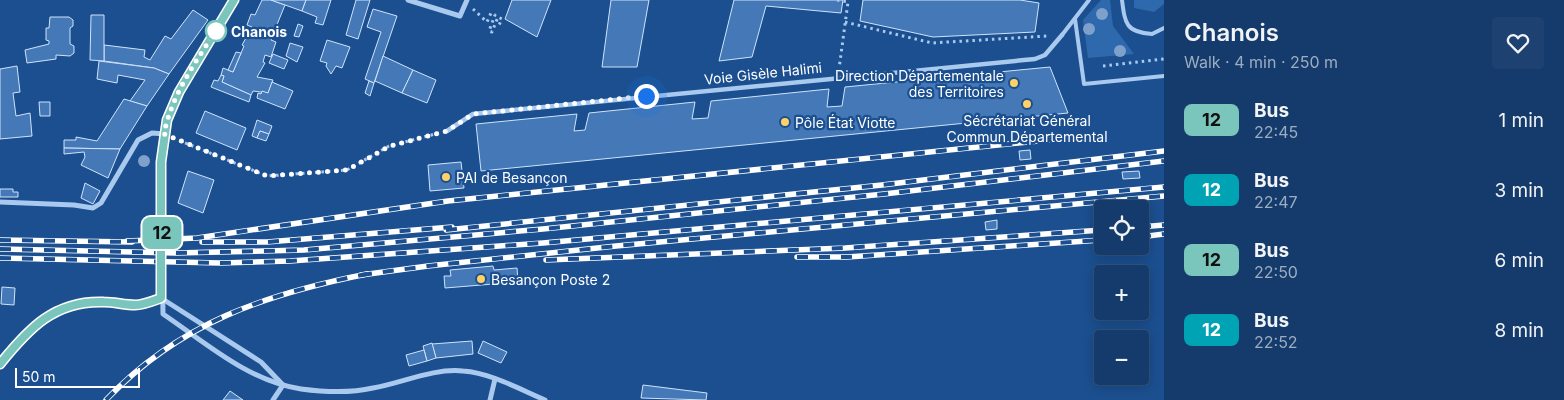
<!DOCTYPE html>
<meta charset="utf-8">
<style>
:root{--surface:#143b6b;--page:#1d4271;--text:#f1f3f6;--muted:#9dadc1;--line:#33557e}
body{margin:0;font-family:Inter,sans-serif;background:var(--page);color:var(--text);height:100vh;display:flex;flex-direction:column;font-size:19px;white-space:nowrap}
*{box-sizing:border-box;margin:0}
p{font-size:16px;color:var(--muted)}
.icon{flex:none;width:28px;height:28px;fill:none;stroke:currentColor;stroke-width:2;stroke-linecap:round;stroke-linejoin:round}
.map{position:relative;flex:1;overflow:hidden}
.sheet{display:flex;flex-direction:column;background:var(--surface);width:400px}
.sheet>*{flex:none}
.badge{padding:0 10px;border-radius:8px;font-size:18px;line-height:32px}
.fabs{position:absolute;left:1094px;top:200px;display:grid;gap:10px}
.fabs a{display:grid;place-items:center;width:55px;height:55px;border-radius:5px;background:var(--surface);box-shadow:0 2px 12px #0003,0 0 0 1px var(--line);font-size:25px}
.scale{position:absolute;left:15px;bottom:12px;width:125px;box-sizing:border-box;padding-left:5px;border:2px solid #fff;border-top:0;font-size:14px;line-height:18px;white-space:nowrap;color:#fff;-webkit-text-stroke:4px #1b4f8f;paint-order:stroke}
.you{position:absolute;width:25px;height:25px;margin:-12px;border:4px solid #fff;border-radius:50%;background:#1a73e8;box-shadow:0 0 0 8px #1a73e833}
.map>.badge{position:absolute;translate:-50% -50%;box-shadow:0 0 0 2px #fff}
.round{display:grid;place-items:center;flex:none;width:52px;height:52px;border-radius:5px;background:var(--page)}
.headline{display:flex;align-items:center;justify-content:space-between;height:85px;padding:0 20px}
h1{font-size:24px;font-weight:600;line-height:38px}
ul{padding:0;list-style:none}
li{display:flex;align-items:center;gap:15px;height:70px;padding:0 20px}
li div{flex:1}
li b{display:block;font-size:19px}
li em{font-style:normal}
li .badge{min-width:55px;font-weight:700;text-align:center}
main{display:flex;flex:1;min-height:0}
.map>svg:first-child{display:block}
</style>
<main>
<div class="map">
<svg width="1164" height="400" viewBox="0 0 1164 400">
<rect width="100%" height="100%" fill="#1b4f8f"/>
<!-- green -->
<g fill="#2e69ad">
<polygon points="1101,0 1110,0 1113,26 1134,54 1088,58 1083,20"/>
<polygon points="1134,0 1164,0 1164,4 1154,12 1134,8"/>
</g>
<!-- building -->
<g fill="#4478b7" stroke="#cfe3fa">
<polygon points="262,0 271,0 285,5 276,27 279,28 271,40 276,42 271,57 265,55 263,62 265,63 257,77 273,80 268,93 253,91 251,95 222,82 224,76 221,75 223,68 233,72 244,46 242,45 252,27 247,25 251,14 255,15"/>
<polygon points="271,0 306,0 302,11"/>
<polygon points="306,0 331,0 323,25 315,23 317,17 302,11"/>
<polygon points="356,0 370,0 358,39 346,35"/>
<polygon points="512,0 551,0 537,37 505,19"/>
<polygon points="611,0 649,0 637,67 602,67"/>
<polygon points="734,0 843,0 841,13 766,6 752,57 719,61"/>
<polygon points="863,0 1020,0 1039,3 1035,32 933,37 860,21"/>
<polygon points="373,9 397,16 374,83 365,79 381,32 367,27"/>
<polygon points="193,10 208,20 169,74 154,68 104,61 104,45 145,50 144,57 150,60 165,36 171,39"/>
<polygon points="91,15 104,15 104,61 90,60"/>
<polygon points="50,17 69,17 73,20 73,26 70,28 70,44 74,46 74,53 70,56 56,55 56,59 27,63 25,50 49,44 49,41 46,40 46,28 49,28"/>
<polygon points="298,24 303,26 299,37 294,36"/>
<polygon points="327,40 350,47 342,68 336,66 331,74 326,66 327,63 320,61"/>
<polygon points="290,43 303,47 297,62 286,56"/>
<polygon points="236,52 241,53 233,72 228,70"/>
<polygon points="273,54 288,60 284,69 269,63"/>
<polygon points="383,56 413,70 402,93 375,81"/>
<polygon points="99,61 154,68 169,74 147,106 130,101 145,80 118,75 117,83 97,79"/>
<polygon points="17,66 20,92 13,93 16,116 30,113 32,136 0,139 0,69"/>
<polygon points="1050,67 1068,113 481,171 476,124 577,114 574,131 585,130 589,113 695,102 692,119 708,118 711,101 829,89 827,107 842,106 845,87"/>
<polygon points="413,70 436,80 427,103 402,93"/>
<polygon points="221,75 224,76 222,82 251,95 249,102 211,87 214,80 218,81"/>
<polygon points="369,81 374,83 370,96 365,93"/>
<polygon points="272,82 293,91 285,109 257,98 258,93 261,94 262,91 268,93"/>
<polygon points="124,99 147,106 120,149 64,148 64,140 76,140 76,137 97,141"/>
<polygon points="39,102 50,102 50,116 40,116"/>
<polygon points="205,111 246,128 237,150 196,133"/>
<polygon points="257,120 272,126 269,134 260,131 257,138 252,136"/>
<polygon points="260,131 269,134 266,141 257,138"/>
<polygon points="64,148 120,149 108,178 81,165 85,157 84,152 64,154"/>
<polygon points="1030,150 1031,159 1020,160 1019,151"/>
<polygon points="461,162 464,188 430,191 428,165"/>
<polygon points="188,171 214,180 203,213 178,203"/>
<polygon points="1139,171 1140,178 1123,179 1122,172"/>
<polygon points="85,183 100,191 93,204 81,198"/>
<polygon points="0,189 13,189 13,192 18,192 18,197 0,197"/>
<polygon points="997,220 997,229 986,230 985,222"/>
<polygon points="493,266 494,270 517,268 518,282 445,288 444,276 451,276 450,270"/>
<polygon points="2,287 15,288 14,305 1,304"/>
<polygon points="472,341 473,354 436,358 432,344"/>
<polygon points="483,341 507,352 501,363 478,353"/>
<polygon points="432,343 436,358 427,361 423,346"/>
<polygon points="424,350 427,361 409,366 406,355"/>
<polygon points="643,385 707,393 706,400 641,398"/>
<polygon points="230,391 243,400 223,400"/>
</g>
<g fill="none" stroke-linecap="round" stroke-linejoin="round">
<!-- path -->
<g stroke="#a9c9ee" stroke-width="3" stroke-dasharray="2.5 4" stroke-linecap="butt">
<polyline points="837,0 848,2 839,69"/>
<polyline points="473,9 487,22 491,13 495,15 489,31 492,32 498,17 502,19 498,27"/>
<polyline points="845,22 932,43 1047,36"/>
<polyline points="1103,66 1164,59"/>
<polyline points="173,138 267,176 347,170 389,146 439,133"/>
</g>
<!-- service -->
<g stroke="#a9c9ee" stroke-width="4">
<path d="M1122 0C1125 24 1126 32 1152 34L1164 28"/>
<polyline points="1075,19 1084,84 1164,76"/>
<polyline points="1062,35 1089,0"/>
</g>
<!-- pedestrian -->
<polyline stroke="#a9c9ee" stroke-width="4.5" points="447,131 473,114 1035,59 1045,55 1062,35"/>
<!-- minor -->
<g stroke="#a9c9ee" stroke-width="5">
<path d="M234 0 179 92 167 120 161 162 163 314C206 343 248 381 301 389 324 392 351 393 373 388 402 383 433 368 463 371 491 373 519 389 545 400"/>
<polyline points="408,0 460,16 467,0"/>
<polyline points="0,202 74,205 93,208 101,203 138,140 152,133 165,134"/>
<polyline points="161,298 261,362 283,385"/>
<path d="M0 364C29 328 54 300 104 301 114 302 125 305 135 305 143 305 153 301 161 298"/>
<polyline points="273,400 283,385"/>
<polyline points="490,400 495,379"/>
</g>
<defs>
<g id="rail">
<polyline points="1140,227 1164,225"/>
<polyline points="446,230 882,185 1164,151"/>
<polyline points="1140,237 1164,234"/>
<polyline points="0,240 132,242"/>
<polyline points="127,241 197,238 448,201 1058,139"/>
<polyline points="202,242 267,242 452,227"/>
<polyline points="0,249 176,253 304,250 543,229 884,194 1164,161"/>
<polyline points="797,257 847,257 1102,240"/>
<polyline points="0,258 220,263 290,261 543,243 1164,187"/>
<polyline points="546,260 845,248 1102,230"/>
<polyline points="361,275 428,266 616,246 1164,196"/>
<path d="M106 400C179 323 266 294 367 274"/>
</g>
</defs>
<!-- rail casing -->
<use href="#rail" stroke="#fff" stroke-width="5.5"/>
<!-- rail -->
<use href="#rail" stroke="#1b4f8f" stroke-width="4" stroke-dasharray="11" stroke-linecap="butt"/>
</g>
<!-- trees -->
<g fill="#7ea0ca">
<circle cx="1102" cy="14" r="6"/>
<circle cx="1089" cy="29" r="6"/>
<circle cx="1120" cy="51" r="6"/>
<circle cx="144" cy="161" r="6"/>
</g>
<g fill="none" stroke-linecap="round" stroke-linejoin="round">
<defs>
<path id="line" d="M0 364C29 328 55 300 104 302 114 302 125 305 135 305 143 305 153 301 161 298V162L167 120 179 92 234 0"/>
</defs>
<!-- line casing -->
<use href="#line" stroke="#fff" stroke-width="11"/>
<!-- line -->
<use href="#line" stroke="#7bc6bc" stroke-width="8"/>
<!-- walk -->
<path stroke="#fff" stroke-width="5" stroke-dasharray="0 9" d="M216 31C195 62 171 97 164 134L267 176 347 170 390 146 447 131 473 114 646 96"/>
</g>
<!-- markers -->
<circle fill="#fff" stroke="#7bc6bc" stroke-width="2.5" cx="216" cy="31" r="10"/>
<g fill="#ffd166" stroke="#1b4f8f" stroke-width="2">
<circle cx="1014" cy="83" r="5"/>
<circle cx="1027" cy="104" r="5"/>
<circle cx="785" cy="122" r="5"/>
<circle cx="446" cy="177" r="5"/>
<circle cx="481" cy="279" r="5"/>
</g>
<g text-anchor="middle" dominant-baseline="central" stroke-width="4.5" stroke-linejoin="round" paint-order="stroke">
<!-- stop labels -->
<g font-size="14" font-weight="bold" fill="#fff" stroke="#1b4f8f" text-anchor="start">
<text x="231" y="31">Chanois</text>
</g>
<!-- street labels -->
<g font-size="14" fill="#fff" stroke="#1b4f8f">
<text transform="translate(763 73) rotate(-6)">Voie Gisèle Halimi</text>
</g>
<!-- poi labels -->
<g font-size="14" fill="#fff" stroke="#1b4f8f" text-anchor="start">
<text x="1004" y="75" text-anchor="end">Direction Départementale<tspan x="1004" dy="16">des Territoires</tspan></text>
<text x="1027" y="120" text-anchor="middle">Sécrétariat Général<tspan x="1027" dy="16">Commun Départemental</tspan></text>
<text x="795" y="122">Pôle État Viotte</text>
<text x="456" y="177">PAI de Besançon</text>
<text x="491" y="279">Besançon Poste 2</text>
</g>
</g>
</svg>
<div class="fabs">
<a><svg class="icon" aria-label="locate" viewBox="0 0 24 24"><circle cx="12" cy="12" r="6"/><path d="M12 2v4M12 18v4M2 12h4M18 12h4"/></svg></a>
<a>+</a>
<a>−</a>
</div>
<div class="scale">50 m</div>
<div class="you" style="left:646px;top:96px"></div>
<b class="badge" style="left:162px;top:233px;background:#7bc6bc;color:#111">12</b>
</div>
<section class="sheet">
<div class="headline"><div><h1>Chanois</h1><p>Walk · 4 min · 250 m</p></div><a class="round"><svg class="icon" aria-label="heart" viewBox="0 0 24 24"><path d="M12 20l-8-8c-3-5 5-10 8-4 3-6 11-1 8 4z"/></svg></a></div>
<ul>
<li><span class="badge" style="background:#7bc6bc;color:#111">12</span><div><b>Bus</b><p>22:45</p></div><em>1 min</em></li>
<li><span class="badge" style="background:#00a3b4;color:#fff">12</span><div><b>Bus</b><p>22:47</p></div><em>3 min</em></li>
<li><span class="badge" style="background:#7bc6bc;color:#111">12</span><div><b>Bus</b><p>22:50</p></div><em>6 min</em></li>
<li><span class="badge" style="background:#00a3b4;color:#fff">12</span><div><b>Bus</b><p>22:52</p></div><em>8 min</em></li>
</ul>
</section>
</main>
